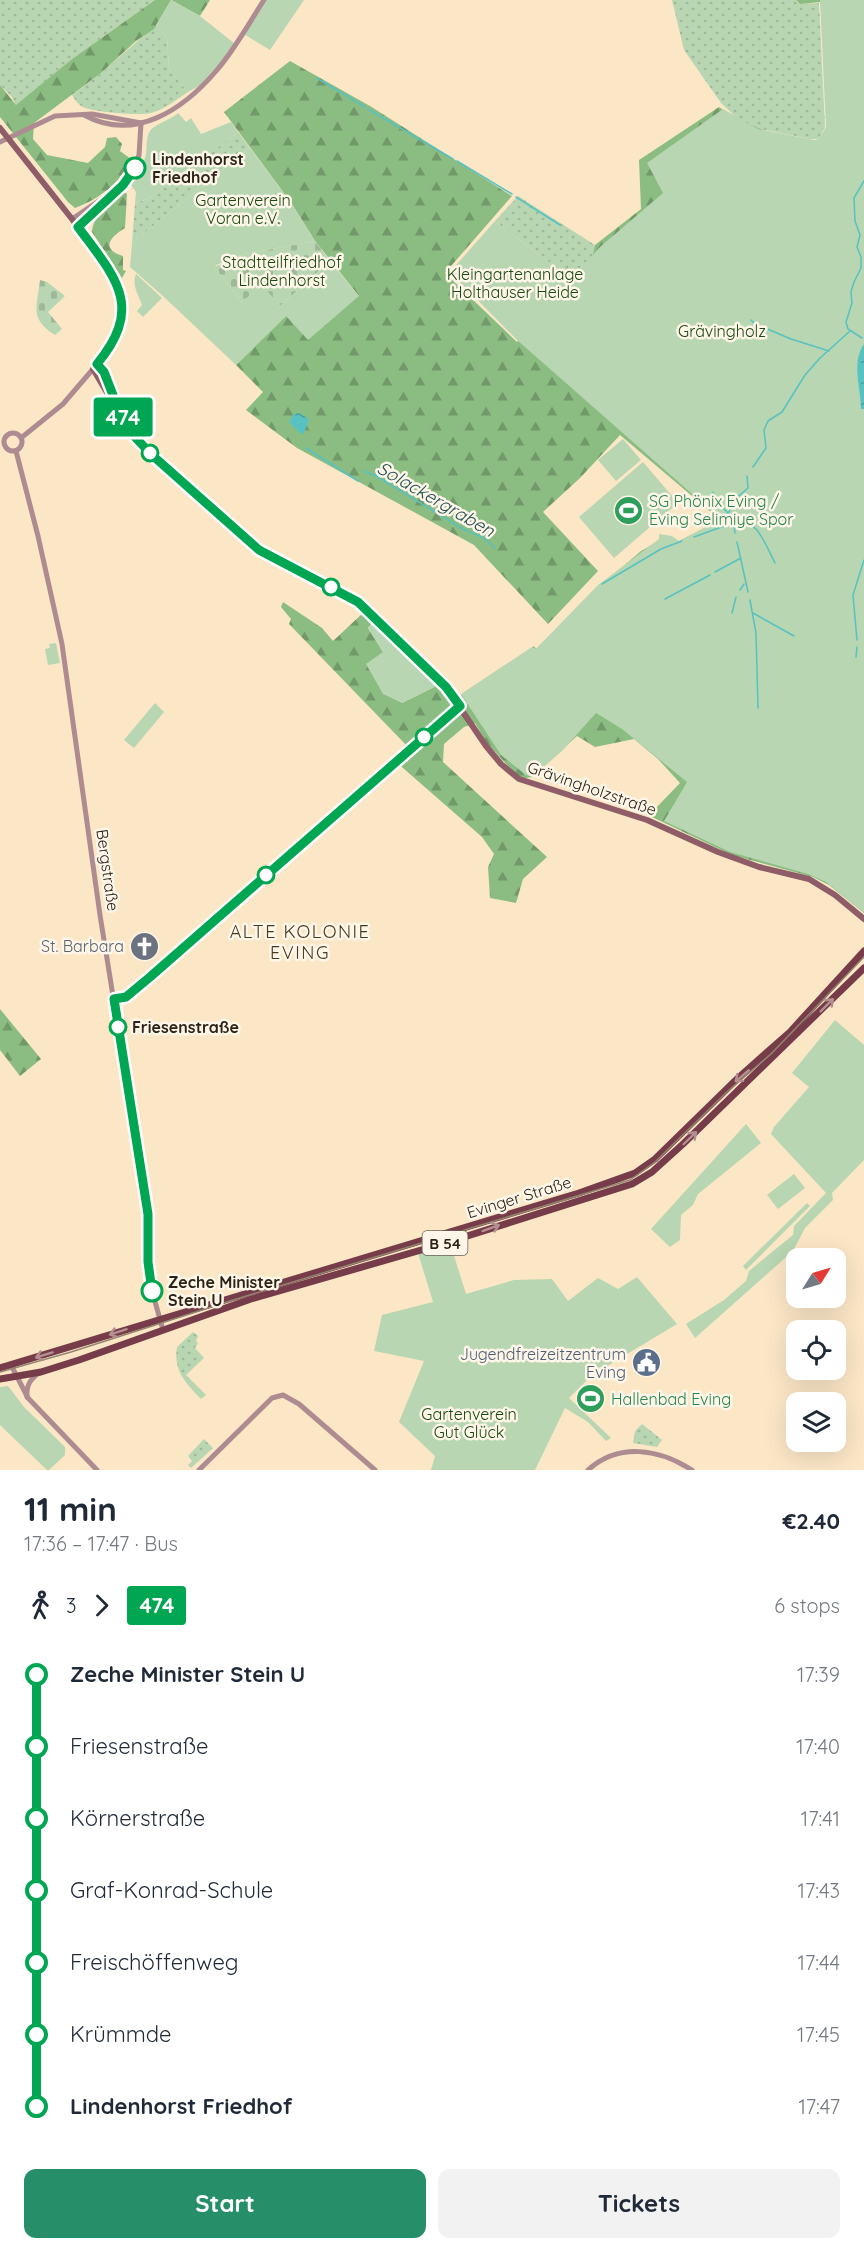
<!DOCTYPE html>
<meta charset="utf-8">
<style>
:root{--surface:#fff;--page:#f2f2f3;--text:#1f2937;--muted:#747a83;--accent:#278e6a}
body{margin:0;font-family:Quicksand,sans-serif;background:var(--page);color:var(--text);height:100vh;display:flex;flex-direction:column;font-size:22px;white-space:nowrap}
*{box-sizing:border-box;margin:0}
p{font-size:20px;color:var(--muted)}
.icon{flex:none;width:33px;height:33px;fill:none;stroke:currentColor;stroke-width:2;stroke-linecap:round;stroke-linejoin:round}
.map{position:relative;height:1470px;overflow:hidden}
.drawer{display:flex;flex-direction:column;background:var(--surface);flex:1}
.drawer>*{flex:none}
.badge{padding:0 12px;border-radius:4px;font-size:21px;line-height:39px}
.needle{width:39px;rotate:53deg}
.buttons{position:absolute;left:786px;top:1248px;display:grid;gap:12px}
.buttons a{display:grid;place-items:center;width:60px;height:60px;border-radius:12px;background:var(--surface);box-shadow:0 6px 24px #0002;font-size:30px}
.map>.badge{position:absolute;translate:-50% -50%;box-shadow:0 0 0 3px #fff}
.legs{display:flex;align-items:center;gap:9px;height:66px;padding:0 24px;font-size:20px}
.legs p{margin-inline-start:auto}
.headline{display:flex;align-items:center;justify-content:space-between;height:102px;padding:0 24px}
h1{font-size:33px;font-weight:700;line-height:45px}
.primary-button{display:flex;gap:12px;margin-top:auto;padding:12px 24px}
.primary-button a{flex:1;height:69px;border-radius:12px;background:var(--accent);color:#fff;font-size:24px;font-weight:700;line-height:69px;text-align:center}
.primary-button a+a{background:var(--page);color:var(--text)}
ul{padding:0 24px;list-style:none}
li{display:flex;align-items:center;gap:21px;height:72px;font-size:22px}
li i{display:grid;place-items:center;width:9px;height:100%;margin:0 8px;background:currentColor}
li i::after{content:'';width:15px;height:15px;margin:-8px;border:4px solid;border-radius:50%;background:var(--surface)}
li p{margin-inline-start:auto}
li:first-child i{background:linear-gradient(#0000 50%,currentColor 0)}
li:last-child i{background:linear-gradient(currentColor 50%,#0000 0)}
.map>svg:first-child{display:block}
</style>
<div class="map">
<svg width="864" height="1470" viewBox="0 0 864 1470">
<defs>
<pattern id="grass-dots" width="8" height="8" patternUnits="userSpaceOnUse" patternTransform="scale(1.5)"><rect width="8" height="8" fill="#b7d6b1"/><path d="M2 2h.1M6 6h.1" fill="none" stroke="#9eb898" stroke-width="1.8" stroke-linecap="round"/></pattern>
<pattern id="forest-firs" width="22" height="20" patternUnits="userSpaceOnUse" patternTransform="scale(1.5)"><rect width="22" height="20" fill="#8bbd82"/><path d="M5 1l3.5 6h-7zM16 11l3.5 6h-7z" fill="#729969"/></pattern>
<pattern id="cemetery-stones" width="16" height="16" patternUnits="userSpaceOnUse" patternTransform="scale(1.5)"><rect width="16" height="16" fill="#b7d6b1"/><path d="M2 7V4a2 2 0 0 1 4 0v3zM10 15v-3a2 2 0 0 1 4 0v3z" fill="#9eb898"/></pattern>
<pattern id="water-ripples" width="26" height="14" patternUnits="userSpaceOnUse" patternTransform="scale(1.5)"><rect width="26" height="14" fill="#57c2c1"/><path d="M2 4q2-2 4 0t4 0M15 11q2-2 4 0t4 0" fill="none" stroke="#489d9c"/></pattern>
</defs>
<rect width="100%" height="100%" fill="#fbe7c6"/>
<!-- grass -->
<g fill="url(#grass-dots)">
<polygon points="0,0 155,0 72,59 16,106 12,97 0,85"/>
<polygon points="672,0 796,0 801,4 819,3 825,127 819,139 810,139 756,128 740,121 721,103 684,50"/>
<path d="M156 25 167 37 169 70 188 92C176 100 165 109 151 113 138 116 98 112 85 108 79 106 75 100 72 95L101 73Z"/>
<polygon points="238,132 250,148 132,243 135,203 150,198"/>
<polygon points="518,196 595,245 592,257 571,279 495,221"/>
<path d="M193 1332 198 1336 196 1341 198 1343 195 1348 204 1358 186 1375 206 1395 201 1399C186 1383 173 1371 177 1347Z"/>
<polygon points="642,1424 662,1440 657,1447 633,1443 635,1431"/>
<polygon points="204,1439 213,1448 191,1468 188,1465 192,1461 188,1456"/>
</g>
<!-- forest -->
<g fill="url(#forest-firs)">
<path d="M155 0H171L154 29 136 41 101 73 34 123 33 139 47 155 88 163 105 147 107 138 116 137 122 144 120 151 131 159C121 183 99 199 75 208L68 202 0 117V85L16 105 72 59Z"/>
<polygon points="171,0 210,0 200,16"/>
<path d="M796 0H864V913L829 885 813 877 732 855 652 817 655 809 680 783 658 759 634 739 595 747 577 736 532 777 520 779 487 743 475 723 464 727 444 744 443 762 547 857 523 879 516 903 490 898 488 867 494 854 482 837 395 761 409 748 289 624 291 619 281 607 283 602 322 628 333 641 364 612 373 622 368 628 383 652 402 703 438 685 444 691 459 697 534 646 536 649 598 588 641 551 657 542 679 541 717 522 718 518 620 435 580 478 543 512 598 571 548 624 474 545 297 448 246 410 263 392 236 365 286 316 359 296 315 241 292 204 224 112 290 61 370 106 512 196 445 273 517 342 592 257 595 245 641 209 639 160 719 107C758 134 796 140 841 151L830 1 801 4Z"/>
<path d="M124 192 127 194 125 228C110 237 100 249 123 256V270L126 271 122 278 92 232C93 215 111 203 124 192Z"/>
<polygon points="0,1009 41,1059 20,1076 0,1050"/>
</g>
<!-- cemetery -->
<g fill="url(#cemetery-stones)">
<polygon points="315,241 330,261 280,306 262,286 242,302 214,267 244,254"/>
<path d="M40 280 47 282 65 296 48 312 62 329 55 335C29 318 37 308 40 280Z"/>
</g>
<!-- green -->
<g fill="#b7d6b1">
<polygon points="171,0 200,16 235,44 206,82 188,92 169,70 167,37 156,25"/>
<polygon points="264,0 304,0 270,50 242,33"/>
<polygon points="820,0 864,0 864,913 826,882 808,874 730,852 664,821 687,782 622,729 596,713 562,751 532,777 526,775 501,755 461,694 532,647 536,649 598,585 659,539 659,534 672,536 679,541 713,523 716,515 517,340 450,272 495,221 571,279 600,247 663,193 647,163 723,109 758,129 814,140 819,139 826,127"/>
<path d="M178 113 186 122 191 118 201 134 231 122 238 132 150 198 135 203 136 192 131 185C138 176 143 166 146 154 147 148 146 136 150 131 153 125 172 119 178 113Z"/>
<polygon points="250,148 292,204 315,241 244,254 216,265 215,267 218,272 242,302 262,285 280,306 330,261 359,296 308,340 286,316 236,365 164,297 130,267 132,243"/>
<path d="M136 274 162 298 143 317 137 311 142 305C139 295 131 285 136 274Z"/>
<polygon points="623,439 641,460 616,481 598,460"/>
<polygon points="643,462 678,503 614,558 579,517"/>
<polygon points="373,622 438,685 402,703 383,694 366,664 383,652 368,628"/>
<polygon points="56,643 60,663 48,665 45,649 50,648 49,644"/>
<polygon points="155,703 164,712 134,748 124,740"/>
<polygon points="835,1020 864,1045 864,1160 832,1193 833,1200 805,1228 793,1251 695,1338 686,1324 724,1300 746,1281 749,1271 793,1235 794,1226 826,1193 771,1134 774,1127 809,1087 792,1073"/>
<polygon points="746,1124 761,1143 698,1194 693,1205 681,1215 680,1240 670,1247 651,1229"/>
<polygon points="794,1174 805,1188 778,1209 767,1195"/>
<polygon points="807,1203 810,1206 746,1270 743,1266"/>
<polygon points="450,1243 466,1294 514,1280 552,1279 568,1301 598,1278 618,1289 637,1277 677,1324 604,1368 600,1367 569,1398 611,1438 606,1441 588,1422 565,1408 535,1470 431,1470 435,1456 399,1422 424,1361 374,1351 382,1315 433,1302 418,1253"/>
<polygon points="8,1386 24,1407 65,1447 65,1455 49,1470 47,1470 0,1425 0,1387"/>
</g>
<!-- water -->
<g fill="url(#water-ripples)">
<path d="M864 344V409H861C861 387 851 363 864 344Z"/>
<polygon points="299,413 309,419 304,433 301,434 289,422 294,414"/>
</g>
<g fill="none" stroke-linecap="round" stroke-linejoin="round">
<!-- stream -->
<g stroke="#57c2c1" stroke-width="1.5">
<polyline points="317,78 365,107"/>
<polyline points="368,109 453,159"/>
<polyline points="457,161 512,194"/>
<polyline points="516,197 560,225"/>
<polyline points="751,320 760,329 765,328 791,339 829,351"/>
<polyline points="862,338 848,329 846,322 852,303 851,292 854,282 861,268 861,257 857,247 860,235 855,221 854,198 864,181"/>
<polyline points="306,448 358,481"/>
<polyline points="753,467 766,448 764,430 768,421 782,412 805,375 820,358 850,331"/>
<polyline points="364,471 378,477 463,529 484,538 495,548"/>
<polyline points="713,492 721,506 733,518 735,533"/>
<path d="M733 518C758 519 765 544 775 563"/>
<polyline points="694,537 724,526 733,501 748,488 747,476"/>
<polyline points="737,542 748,592"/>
<polyline points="715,572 741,558"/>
<polyline points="602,584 661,549 682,541"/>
<polyline points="740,590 744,584"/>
<polyline points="665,599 710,575"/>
<polyline points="750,600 756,633 758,708"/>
<polyline points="732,613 736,597"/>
<polyline points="753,613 794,636"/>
<polyline points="857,640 853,595 864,560"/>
<polyline points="856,657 857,647"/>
</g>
<!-- tertiary -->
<g stroke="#ae8b91" stroke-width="5">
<path d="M84 115C135 143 184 109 217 70 235 49 249 23 264 0"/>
<polyline points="0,142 55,116 92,114 141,123"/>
<polyline points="72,219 103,198 108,197"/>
<polyline points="78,227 100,207 132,173 139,155 141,123"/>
<circle cx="13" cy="442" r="9"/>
<polyline points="21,438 63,404 93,369"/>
<polyline points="16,451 38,536 62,644 100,915 148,1214 148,1261 152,1291 163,1330"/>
<polyline points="11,1365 28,1398 97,1470"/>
<path d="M27 1397C26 1384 31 1379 40 1372"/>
<polyline points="199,1470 272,1398 283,1395 299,1404 375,1470"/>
<path d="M588 1470C619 1442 659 1449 692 1470"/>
</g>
<!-- secondary -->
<g stroke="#8f5d67" stroke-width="6">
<polyline points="0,128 72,219 114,276 118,287 121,310 120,323 112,345 93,369 112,401"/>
<polyline points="97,364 104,372 118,408 142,446 259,550 345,594 362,605 446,687 486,746 501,764 519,779 647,820 718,852 759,867 809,879 835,895 864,919"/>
</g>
<!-- primary -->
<g stroke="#773c49" stroke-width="7">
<polyline points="0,1368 579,1193 635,1173 655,1159 738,1078 790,1032 864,951"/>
<polyline points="0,1379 41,1372 79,1360 251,1299 442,1244 632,1184 652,1172 683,1144 864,968"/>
</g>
<!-- tram -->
<polyline stroke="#92846e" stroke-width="1.5" points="0,1372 71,1352 230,1301 630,1180 655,1162 728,1091 771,1054 864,957"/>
</g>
<!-- one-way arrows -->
<defs><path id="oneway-shaft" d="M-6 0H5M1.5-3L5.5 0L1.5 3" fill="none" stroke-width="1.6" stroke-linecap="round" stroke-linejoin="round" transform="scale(1.5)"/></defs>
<g stroke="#b49091">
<use href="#oneway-shaft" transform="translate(827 1005) rotate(-45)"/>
<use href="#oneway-shaft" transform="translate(742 1076) rotate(140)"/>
<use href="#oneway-shaft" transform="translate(690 1138) rotate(-44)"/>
<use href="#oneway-shaft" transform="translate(491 1228) rotate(-20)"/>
<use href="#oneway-shaft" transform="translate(118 1332) rotate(162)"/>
<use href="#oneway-shaft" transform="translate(44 1355) rotate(163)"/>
</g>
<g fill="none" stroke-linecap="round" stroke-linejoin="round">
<defs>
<path id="line-1" d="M135 168 123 185 78 227C115 277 145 306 97 364L104 372 118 408 134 436 152 455 259 550 358 602 446 687 460 706 150 977 126 997 114 999 148 1214V1262L152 1291"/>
</defs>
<!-- line-1 casing -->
<use href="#line-1" stroke="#fff" stroke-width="14"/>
<!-- line-1 -->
<use href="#line-1" stroke="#00a651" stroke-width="9"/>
</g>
<!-- icons -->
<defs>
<symbol id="stadium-disc" viewBox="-11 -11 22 22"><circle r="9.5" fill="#2e9e5b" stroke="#fef6e9"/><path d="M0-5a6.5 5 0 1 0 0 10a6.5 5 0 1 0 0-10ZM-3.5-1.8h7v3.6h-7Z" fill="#fff"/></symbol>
<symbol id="church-disc" viewBox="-11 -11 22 22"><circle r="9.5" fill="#6b7280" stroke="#fef6e9"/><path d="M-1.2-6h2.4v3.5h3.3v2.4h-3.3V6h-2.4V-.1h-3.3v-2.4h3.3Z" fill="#fff"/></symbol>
<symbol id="civic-disc" viewBox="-11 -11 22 22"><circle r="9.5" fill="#5c6f8a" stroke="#fef6e9"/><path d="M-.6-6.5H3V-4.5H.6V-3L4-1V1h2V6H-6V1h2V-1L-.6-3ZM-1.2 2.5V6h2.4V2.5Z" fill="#fff"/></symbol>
</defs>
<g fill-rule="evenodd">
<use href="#stadium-disc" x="612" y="494" width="33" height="33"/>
<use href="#church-disc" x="128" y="930" width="33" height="33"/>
<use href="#civic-disc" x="630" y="1346" width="33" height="33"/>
<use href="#stadium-disc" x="574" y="1382" width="33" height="33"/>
</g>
<!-- markers -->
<g fill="#fff" stroke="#00a651" stroke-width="3">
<circle cx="135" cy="168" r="10"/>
<circle cx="150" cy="453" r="8"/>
<circle cx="331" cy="587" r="8"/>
<circle cx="424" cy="737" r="8"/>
<circle cx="266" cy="875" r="8"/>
<circle cx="118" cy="1027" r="8"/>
<circle cx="152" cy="1291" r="10"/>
</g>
<g text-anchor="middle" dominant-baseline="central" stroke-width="5" stroke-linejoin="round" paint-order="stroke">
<!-- shield labels -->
<rect fill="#fef6e9" stroke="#6b6357" stroke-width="1.5" x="422.5" y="1231" width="45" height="24" rx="4.5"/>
<g font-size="15" font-weight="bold" fill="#2c2418">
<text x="445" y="1243">B 54</text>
</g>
<!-- stop labels -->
<g font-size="16" font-weight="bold" fill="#2c2418" stroke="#fef6e9" text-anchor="start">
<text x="152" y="159">Lindenhorst<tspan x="152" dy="18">Friedhof</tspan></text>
<text x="132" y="1027">Friesenstraße</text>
<text x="168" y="1282">Zeche Minister<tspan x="168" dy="18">Stein U</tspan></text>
</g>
<!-- park labels -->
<g font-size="16" fill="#18490e" stroke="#fef6e9">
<text x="243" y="200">Gartenverein<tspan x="243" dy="18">Voran e.V.</tspan></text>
<text x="282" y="262">Stadtteilfriedhof<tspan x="282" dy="18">Lindenhorst</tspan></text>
<text x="515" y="274">Kleingartenanlage<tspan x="515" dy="18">Holthauser Heide</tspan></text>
<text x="722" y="331">Grävingholz</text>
<text x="469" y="1414">Gartenverein<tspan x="469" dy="18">Gut Glück</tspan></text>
</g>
<!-- leisure labels -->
<g font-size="16" fill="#27864d" stroke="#fef6e9" text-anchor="start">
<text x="649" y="501">SG Phönix Eving /<tspan x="649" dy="18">Eving Selimiye Spor</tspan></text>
<text x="611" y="1399">Hallenbad Eving</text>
</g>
<!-- street labels -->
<g font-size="16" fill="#2c2418" stroke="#fef6e9">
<text transform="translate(592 788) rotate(19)">Grävingholzstraße</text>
<text transform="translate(108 870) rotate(82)">Bergstraße</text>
<text transform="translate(519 1197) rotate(-17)">Evinger Straße</text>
</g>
<!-- worship labels -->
<g font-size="16" fill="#5b616d" stroke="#fef6e9" text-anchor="end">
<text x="124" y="946">St. Barbara</text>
</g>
<!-- service labels -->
<g font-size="16" fill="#4e5e75" stroke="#fef6e9" text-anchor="end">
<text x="626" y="1354">Jugendfreizeitzentrum<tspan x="626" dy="18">Eving</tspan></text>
</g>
<!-- water labels -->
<g font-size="18" font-style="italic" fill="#235252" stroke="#fef6e9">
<text transform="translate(436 499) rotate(30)">Solackergraben</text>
</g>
<!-- neighbourhood labels -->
<g font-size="18" letter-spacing="1.5" fill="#49391d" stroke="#fef6e9">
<text x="300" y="931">ALTE KOLONIE<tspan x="300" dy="21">EVING</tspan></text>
</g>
</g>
</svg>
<div class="buttons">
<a><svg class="needle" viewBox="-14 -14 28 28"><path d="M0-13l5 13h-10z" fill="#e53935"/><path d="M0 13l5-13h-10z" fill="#747a83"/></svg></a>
<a><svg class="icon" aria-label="locate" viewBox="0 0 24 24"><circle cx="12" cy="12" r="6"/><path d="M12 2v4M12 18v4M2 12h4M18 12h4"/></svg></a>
<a><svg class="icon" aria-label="layers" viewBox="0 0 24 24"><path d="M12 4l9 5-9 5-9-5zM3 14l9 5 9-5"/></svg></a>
</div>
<b class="badge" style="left:123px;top:417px;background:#00a651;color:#fff">474</b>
</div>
<section class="drawer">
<div class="headline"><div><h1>11 min</h1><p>17:36 – 17:47 · Bus</p></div><b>€2.40</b></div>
<div class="legs"><svg class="icon" aria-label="walk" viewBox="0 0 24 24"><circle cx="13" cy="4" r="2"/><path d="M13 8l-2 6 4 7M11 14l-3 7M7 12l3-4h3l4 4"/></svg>3<svg class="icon" aria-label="forward" viewBox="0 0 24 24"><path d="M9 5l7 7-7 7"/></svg><b class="badge" style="background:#00a651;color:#fff">474</b><p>6 stops</p></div>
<ul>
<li><i style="color:#00a651"></i><b>Zeche Minister Stein U</b><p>17:39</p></li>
<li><i style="color:#00a651"></i><span>Friesenstraße</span><p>17:40</p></li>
<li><i style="color:#00a651"></i><span>Körnerstraße</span><p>17:41</p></li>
<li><i style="color:#00a651"></i><span>Graf-Konrad-Schule</span><p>17:43</p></li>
<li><i style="color:#00a651"></i><span>Freischöffenweg</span><p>17:44</p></li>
<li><i style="color:#00a651"></i><span>Krümmde</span><p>17:45</p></li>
<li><i style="color:#00a651"></i><b>Lindenhorst Friedhof</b><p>17:47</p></li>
</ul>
<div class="primary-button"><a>Start</a><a>Tickets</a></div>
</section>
